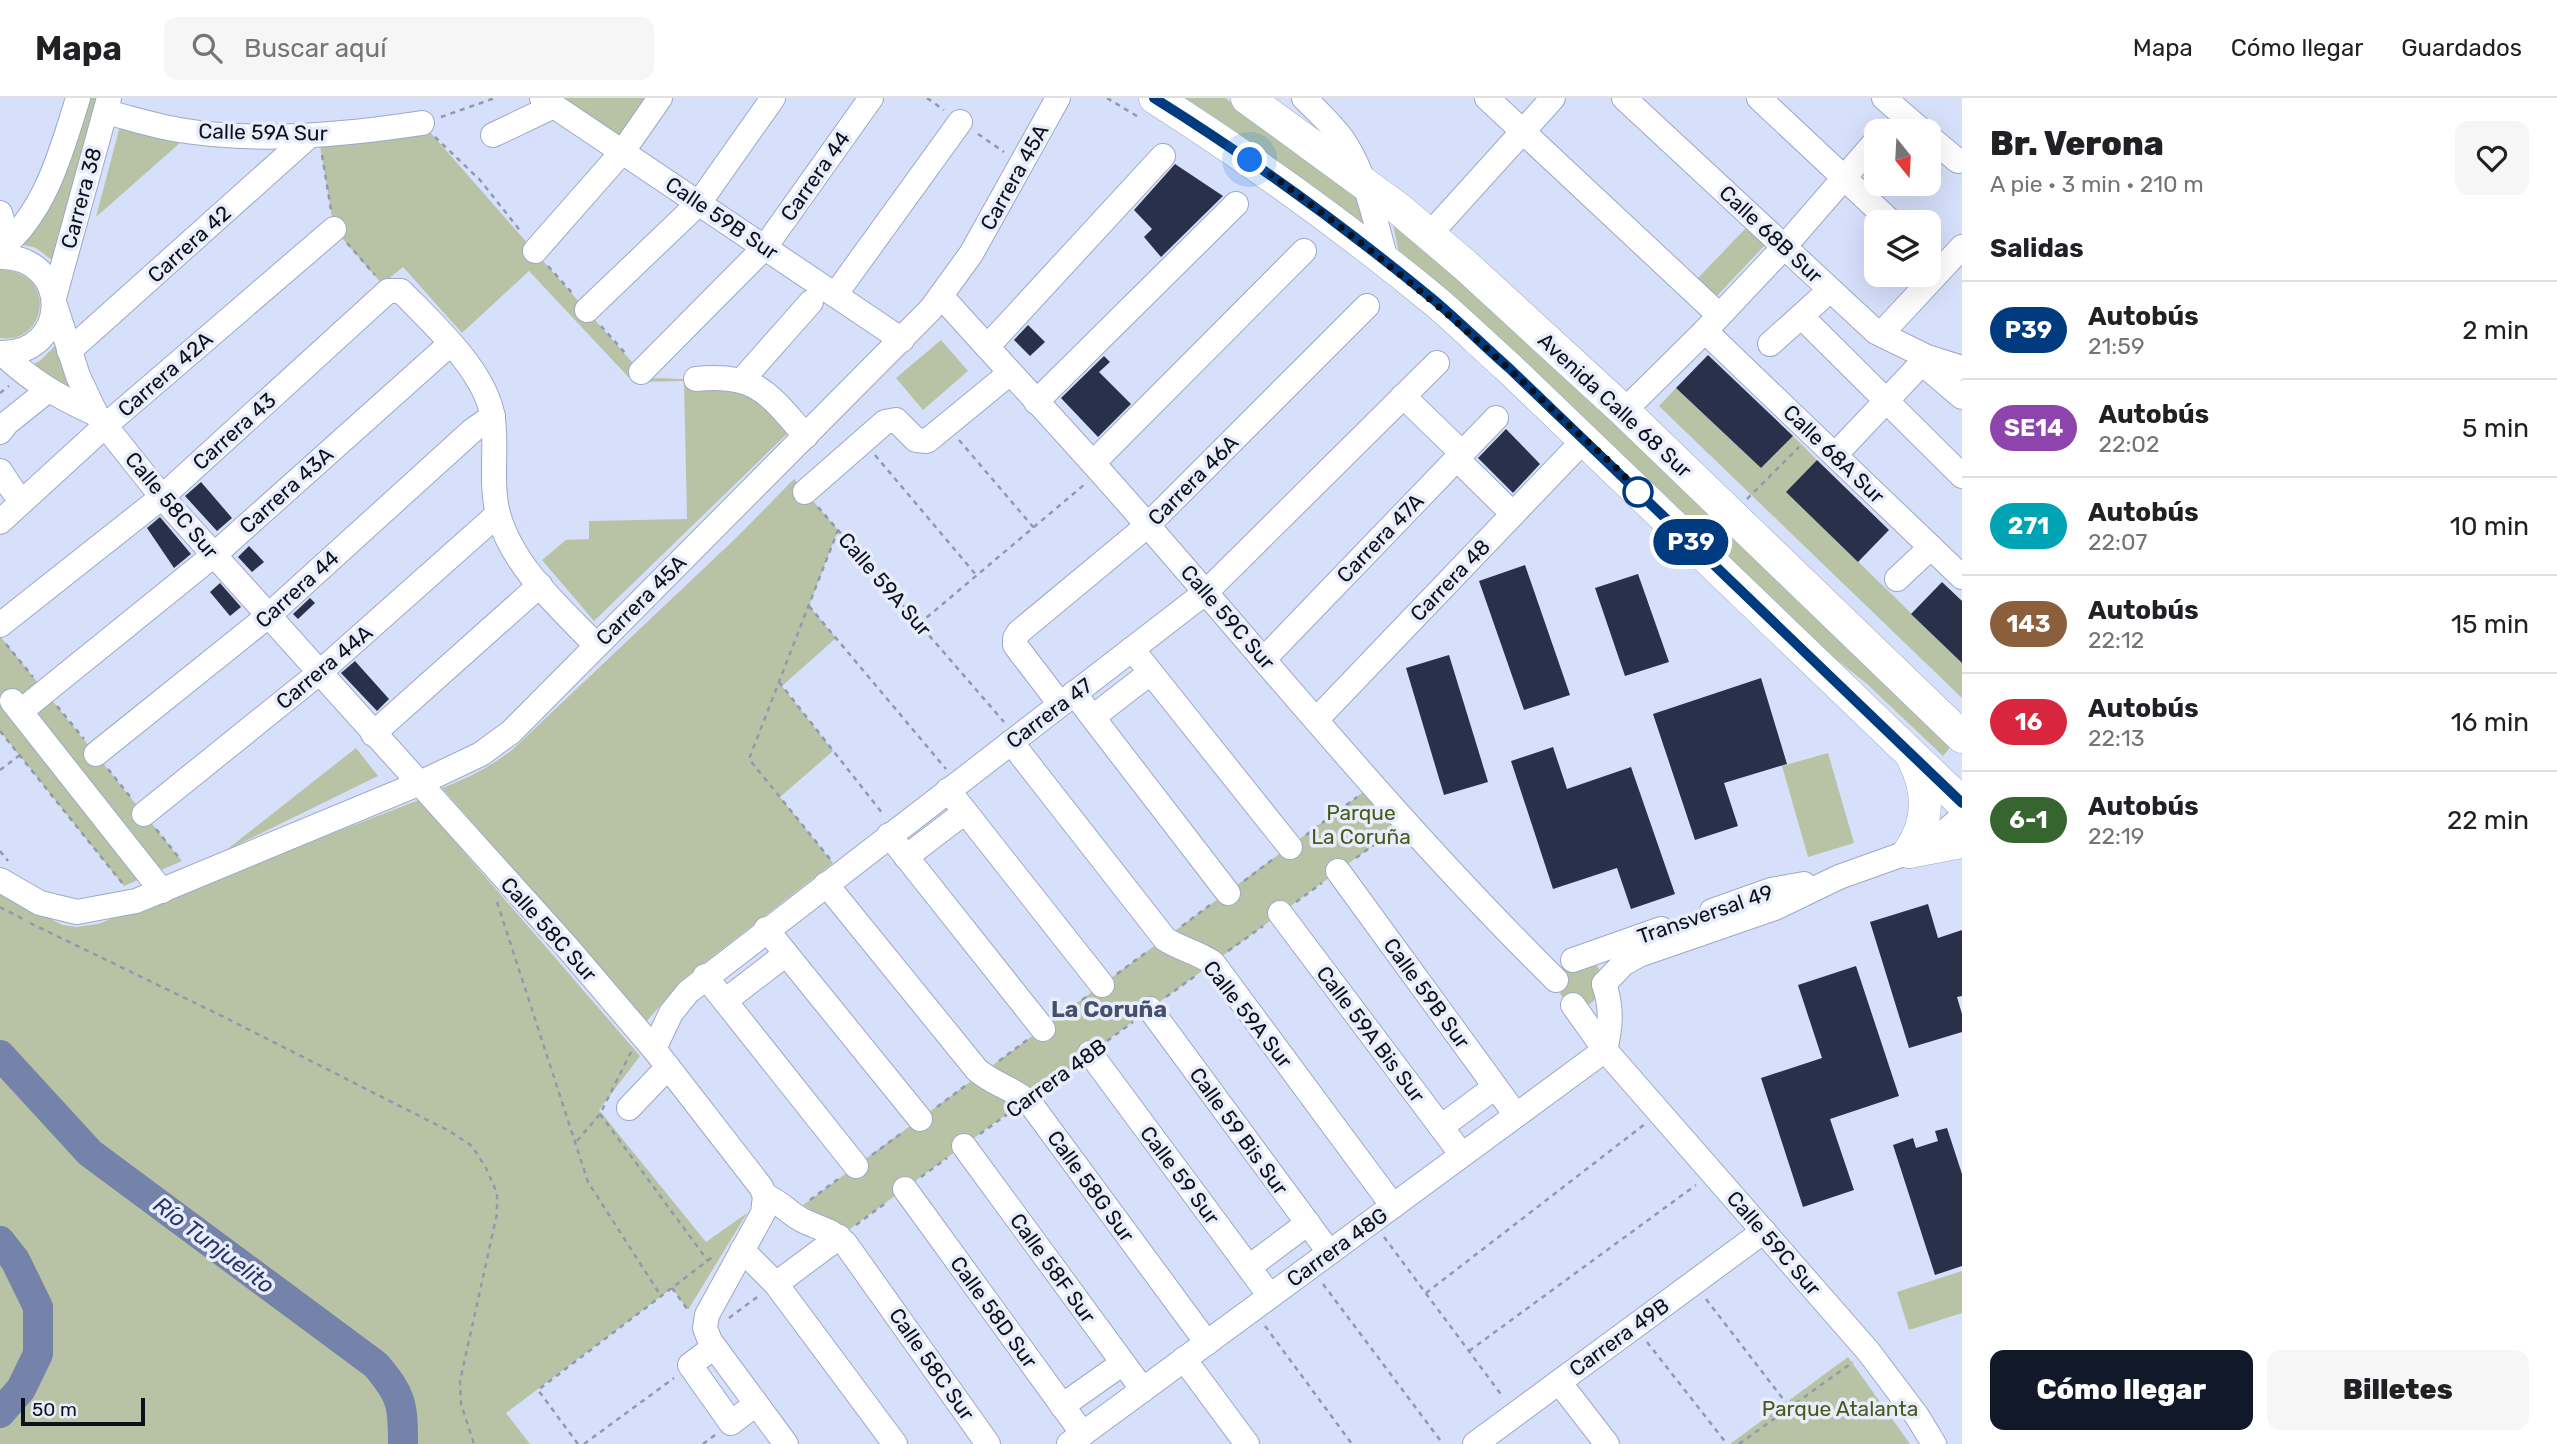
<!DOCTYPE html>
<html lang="es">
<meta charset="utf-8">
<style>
:root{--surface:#fff;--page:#f6f6f6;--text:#202124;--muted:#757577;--line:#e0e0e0;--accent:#111827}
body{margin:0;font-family:Rubik,sans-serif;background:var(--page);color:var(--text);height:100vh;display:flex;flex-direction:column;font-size:26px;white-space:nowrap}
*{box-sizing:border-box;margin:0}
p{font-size:23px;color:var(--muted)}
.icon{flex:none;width:38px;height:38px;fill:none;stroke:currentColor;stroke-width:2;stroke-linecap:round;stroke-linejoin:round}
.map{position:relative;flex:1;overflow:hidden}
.drawer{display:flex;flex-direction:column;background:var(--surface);width:595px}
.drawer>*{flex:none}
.badge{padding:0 14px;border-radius:23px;font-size:24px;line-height:46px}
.needle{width:46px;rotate:162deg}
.fabs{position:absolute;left:1864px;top:21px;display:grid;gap:14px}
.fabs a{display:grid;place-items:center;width:77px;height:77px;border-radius:14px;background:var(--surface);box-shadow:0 7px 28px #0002;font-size:35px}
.scale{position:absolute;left:21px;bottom:18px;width:124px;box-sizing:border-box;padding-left:7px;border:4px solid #0d111c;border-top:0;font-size:19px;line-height:24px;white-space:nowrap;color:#0d111c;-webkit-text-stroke:5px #e8edfb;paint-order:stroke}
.you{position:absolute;width:35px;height:35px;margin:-18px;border:5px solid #fff;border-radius:50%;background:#1a73e8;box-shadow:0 0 0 10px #1a73e833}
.map>.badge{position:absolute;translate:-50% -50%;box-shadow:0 0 0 4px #fff}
h2{padding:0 28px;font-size:26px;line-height:63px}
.round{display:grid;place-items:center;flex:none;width:74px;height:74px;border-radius:14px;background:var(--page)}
.head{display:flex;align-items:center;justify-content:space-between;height:119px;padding:0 28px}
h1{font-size:33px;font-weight:800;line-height:52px}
.action{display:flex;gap:14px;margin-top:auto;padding:14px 28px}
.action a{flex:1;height:80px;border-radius:14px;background:var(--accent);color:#fff;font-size:28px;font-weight:800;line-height:80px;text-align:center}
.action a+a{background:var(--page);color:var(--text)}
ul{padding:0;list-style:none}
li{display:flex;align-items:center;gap:21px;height:98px;padding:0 28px;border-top:2px solid var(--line)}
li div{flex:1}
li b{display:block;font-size:26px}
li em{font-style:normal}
li .badge{min-width:77px;font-weight:700;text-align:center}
header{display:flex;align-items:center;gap:42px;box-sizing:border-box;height:98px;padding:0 35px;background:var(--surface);border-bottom:2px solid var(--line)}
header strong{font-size:33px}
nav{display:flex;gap:38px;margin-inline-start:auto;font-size:24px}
.search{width:490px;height:63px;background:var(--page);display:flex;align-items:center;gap:18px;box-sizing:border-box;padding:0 24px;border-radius:14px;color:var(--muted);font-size:26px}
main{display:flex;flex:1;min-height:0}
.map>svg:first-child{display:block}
</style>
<header>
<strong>Mapa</strong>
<div class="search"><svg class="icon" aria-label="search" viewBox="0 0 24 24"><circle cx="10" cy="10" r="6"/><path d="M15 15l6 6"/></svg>Buscar aquí</div>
<nav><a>Mapa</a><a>Cómo llegar</a><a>Guardados</a></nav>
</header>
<main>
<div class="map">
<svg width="1962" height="1346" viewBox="0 0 1962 1346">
<rect width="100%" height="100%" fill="#d6e0fb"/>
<!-- green -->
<g fill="#b8c3a5">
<polygon points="87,0 100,0 56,165 36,150 17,145"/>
<polygon points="558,0 669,0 634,50"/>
<polygon points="1180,0 1225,0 1235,7 1355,93 1367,131"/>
<polygon points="121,24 189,37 96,119"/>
<path d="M429 33 646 280C686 281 730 280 763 306 773 313 782 323 791 332L594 523 542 462 566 442 589 441V423L687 421 684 283 633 284 529 173 462 235 403 169 382 186 334 131 320 48Z"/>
<polygon points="1392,122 1514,225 1952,647 1943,658 1867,586 1822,550 1400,159"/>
<polygon points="1747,129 1765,147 1715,200 1696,182"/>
<path d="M0 172C58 172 48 247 0 240Z"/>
<polygon points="941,242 968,273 923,312 896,280"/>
<polygon points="58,245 75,300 27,270 41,262"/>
<polygon points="1676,290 1761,370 1793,338 1817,362 1787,394 1962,565 1962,600 1659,308"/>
<path d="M794 381 838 432 809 508 836 540 782 588 833 653 780 699 833 765 682 882 647 923 442 690C468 680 490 669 512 652L737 439Z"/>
<polygon points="0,538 182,763 124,788 0,633"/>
<polygon points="356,650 378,678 225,753"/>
<polygon points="1828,655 1854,745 1808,759 1782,668"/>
<polygon points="1366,692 1397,730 847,1133 803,1107"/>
<polygon points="419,702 640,958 599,1012 706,1144 747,1115 688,1212 672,1190 506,1315 530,1346 0,1346 0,796 63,827 76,829 98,826"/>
<path d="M1567 865 1596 867C1602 874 1603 877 1601 887 1591 934 1534 893 1567 865Z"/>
<polygon points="1962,1173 1962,1215 1909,1232 1897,1194"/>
<polygon points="1848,1259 1910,1346 1730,1346"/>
</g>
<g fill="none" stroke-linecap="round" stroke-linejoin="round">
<!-- river -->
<g stroke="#7582a9" stroke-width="30">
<path d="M0 957 90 1055 376 1267C402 1298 403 1306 403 1346"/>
<polyline points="0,1143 15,1162 38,1209 38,1256 21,1291 0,1315"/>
</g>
</g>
<!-- building -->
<g fill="#28304a">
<polygon points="1175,66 1223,98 1161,159 1144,139 1152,131 1134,112"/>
<polygon points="1028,227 1045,244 1030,258 1014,242"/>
<polygon points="1708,257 1793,338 1761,370 1676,290"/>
<polygon points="1104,258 1110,264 1099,274 1131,306 1098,339 1061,300"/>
<polygon points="1506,331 1540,366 1513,395 1478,360"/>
<polygon points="1817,362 1889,432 1858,464 1786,394"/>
<polygon points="201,384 232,420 217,433 185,398"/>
<polygon points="160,419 191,456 174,470 147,430"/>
<polygon points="249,448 264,464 252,474 238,459"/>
<polygon points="1525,467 1570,597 1524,612 1479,483"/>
<polygon points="1638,476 1669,564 1625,578 1595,490"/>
<polygon points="1942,484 1962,503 1962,565 1911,516"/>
<polygon points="220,485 241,509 230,518 210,494"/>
<polygon points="310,500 315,505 298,521 293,516"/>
<polygon points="1449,557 1488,684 1444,697 1406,570"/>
<polygon points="355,563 389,601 377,613 341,575"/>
<polygon points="1761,580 1787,666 1724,685 1738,728 1695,742 1653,616"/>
<polygon points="1553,649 1567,691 1631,669 1675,796 1631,811 1617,770 1553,791 1511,663"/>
<polygon points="1928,806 1938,840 1962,832 1962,898 1957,899 1962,916 1962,934 1909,950 1870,824"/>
<polygon points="1856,868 1899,998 1830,1021 1854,1092 1803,1109 1761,980 1822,960 1798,887"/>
<polygon points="1947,1030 1962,1076 1962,1168 1935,1177 1893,1047 1913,1040 1916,1050 1938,1043 1935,1033"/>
</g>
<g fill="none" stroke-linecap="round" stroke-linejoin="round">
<defs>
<g id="minor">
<polyline points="542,0 902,242"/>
<path d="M1304 0C1318 14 1334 28 1345 45 1368 81 1375 125 1387 165"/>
<polyline points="1487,0 1719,217"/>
<polyline points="1624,0 1876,234 1927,259 1962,270"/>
<polyline points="1759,0 1891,124"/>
<polyline points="1884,0 1922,33"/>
<path d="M106 14C130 20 154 28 179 32 259 45 342 37 422 25"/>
<polyline points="493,37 554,8"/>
<polyline points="1928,38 1958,63"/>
<polyline points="0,115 9,144"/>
<polyline points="1430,136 1553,0"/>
<path d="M0 151C45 116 62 52 78 0"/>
<polyline points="535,153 623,53 660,0"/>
<path d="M0 159C72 158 71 257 0 255"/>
<polyline points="835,197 960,24"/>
<path d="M942 199C1011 276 1082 351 1150 430 1283 583 1412 740 1556 882"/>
<polyline points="54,200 109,0"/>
<polyline points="55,207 78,278 96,316 162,399 567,849 654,951 761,1089 765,1098 763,1115 707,1217 705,1230 710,1243 786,1346"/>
<polyline points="587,212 699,105 773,0"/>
<polyline points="1802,219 1962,378"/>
<polyline points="1705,233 1962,479"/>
<polyline points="1881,236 1962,149"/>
<polyline points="1770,246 1820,201"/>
<polyline points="987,249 1163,58"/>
<polyline points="69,253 309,38"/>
<path d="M2 255C32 284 59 299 96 316"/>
<polyline points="641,274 765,149 871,0"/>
<path d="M696 281C758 275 768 296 806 338"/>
<polyline points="743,281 811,204"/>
<polyline points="1403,298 1462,355"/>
<polyline points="1036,304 1236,106"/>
<polyline points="1624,313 1705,233 1785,148 1876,43"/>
<polyline points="0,334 7,325 47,293"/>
<polyline points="1835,357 1922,265 1962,299"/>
<polyline points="1457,361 1513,416"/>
<polyline points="1093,365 1304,153"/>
<polyline points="0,373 14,394"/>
<polyline points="805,394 885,324 896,322 916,342 927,343 1010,275"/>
<polyline points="0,424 106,327 334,131"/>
<polyline points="1897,481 1931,449"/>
<path d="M0 527 162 399 388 193H401C432 225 487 274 493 321 497 352 490 385 498 416 513 469 559 509 596 547"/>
<polyline points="1132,551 1290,749"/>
<polyline points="1264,561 1496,320"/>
<polyline points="1074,595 1228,795"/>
<polyline points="12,603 162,793"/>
<polyline points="1060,606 1015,547 1015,540 1019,534 1148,427 1367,208"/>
<polyline points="21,613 214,457 450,246"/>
<polyline points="1093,619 1150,575"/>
<polyline points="1316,622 1584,342"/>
<polyline points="373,636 540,487"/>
<path d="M1011 644 1165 841C1180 851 1198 854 1213 865L1393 1108"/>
<polyline points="96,656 268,518 473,332 493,318"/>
<polyline points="948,692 1102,887"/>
<polyline points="144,716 319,575 498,416"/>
<polyline points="889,737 1043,931"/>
<polyline points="906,759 965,714"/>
<polyline points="1338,773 1516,1017"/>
<polyline points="0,782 40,805 77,814 136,803 418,686 481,656 511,634 931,211 971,156 1058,0"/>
<path d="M826 786 977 972C994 987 1017 991 1033 1009L1207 1245"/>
<polyline points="1712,813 1771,792 1804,786"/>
<polyline points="1280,815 1462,1057"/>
<polyline points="766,831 920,1021"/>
<polyline points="1573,862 1661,831"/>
<polyline points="705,878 856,1068"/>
<polyline points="1604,886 1623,866 1639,857 1775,810 1839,779 1909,754 1941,737 1962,719"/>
<path d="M1604 886C1612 909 1611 929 1605 952"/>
<polyline points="725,903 786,856"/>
<polyline points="1573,907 1605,952 1868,1253 1917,1318 1934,1346"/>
<polyline points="1150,911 1329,1154"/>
<polyline points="654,951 671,915 688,894 1206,494 1437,265"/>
<polyline points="1090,955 1270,1198"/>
<polyline points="629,1010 668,969"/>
<polyline points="1441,1029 1495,989"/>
<polyline points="964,1048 1143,1292"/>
<polyline points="905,1091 1083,1336"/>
<path d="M765 1098C780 1103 788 1115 802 1122 818 1130 832 1132 845 1145L988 1346"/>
<polyline points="742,1152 776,1186 895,1346"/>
<polyline points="1249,1169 1308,1125"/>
<polyline points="776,1186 839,1139"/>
<polyline points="714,1249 690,1267 731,1325 756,1306"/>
<polyline points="1184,1261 1247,1346"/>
<polyline points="1559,1284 1607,1346"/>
<polyline points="1062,1308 1123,1265"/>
<polyline points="1069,1346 1605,952"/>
<polyline points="1475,1346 1764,1133"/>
</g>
<g id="major">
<path d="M1155 0C1252 62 1345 129 1434 202 1460 224 1484 248 1509 270L1962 705"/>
<polyline points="1247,0 1399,111 1465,167 1624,313 1962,639"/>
<path d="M1909 754C1930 724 1929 692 1913 661"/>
<polyline points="1909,754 1962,744"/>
</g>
</defs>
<!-- minor casing -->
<use href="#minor" stroke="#9da8c8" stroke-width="26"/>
<!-- major casing -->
<use href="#major" stroke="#9da8c8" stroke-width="33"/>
<!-- path -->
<g stroke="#9199ae" stroke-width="2.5" stroke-dasharray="5 5" stroke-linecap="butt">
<polyline points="927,0 944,12"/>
<polyline points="1107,0 1140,20"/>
<polyline points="441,19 495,0"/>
<polyline points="978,36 1004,54"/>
<polyline points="435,39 480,82 522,135"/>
<polyline points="322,57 331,112"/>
<polyline points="347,145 375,177"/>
<polyline points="548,168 574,197"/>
<polyline points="601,228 627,257"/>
<polyline points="0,295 9,288"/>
<polyline points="959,342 1034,430"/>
<polyline points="875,357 977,478"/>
<polyline points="1747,401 1799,349"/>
<polyline points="818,409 1004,624"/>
<polyline points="809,508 946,671"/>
<polyline points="919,526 1085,386"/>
<polyline points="6,546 33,579"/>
<polyline points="779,584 883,716"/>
<polyline points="57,608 84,641"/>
<polyline points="0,633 123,786"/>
<polyline points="108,671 132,701"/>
<polyline points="0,672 20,657"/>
<polyline points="156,731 180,761"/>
<polyline points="1306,737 1357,699"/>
<polyline points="0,753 8,763"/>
<polyline points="1356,760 1390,735"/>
<polyline points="830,761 749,661 838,432"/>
<polyline points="1244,783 1272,762"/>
<polyline points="497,804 588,1084 661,1198"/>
<polyline points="1296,804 1322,785"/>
<polyline points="0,809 25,822"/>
<polyline points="30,825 224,919 451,1034 472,1048 486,1070 497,1095 497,1116 460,1283 461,1306 474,1346"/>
<polyline points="1182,828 1210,807"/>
<polyline points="1228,853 1263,828"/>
<polyline points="1117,876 1148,853"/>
<polyline points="1166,899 1195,878"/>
<polyline points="1058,920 1086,899"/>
<polyline points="1107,943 1133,924"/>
<polyline points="999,963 1027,942"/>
<polyline points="1042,990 1074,967"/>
<polyline points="937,1009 965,988"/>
<polyline points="600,1016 708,1163"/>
<polyline points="980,1036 1009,1015"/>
<polyline points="577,1043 600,1016 631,954"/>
<polyline points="872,1057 903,1034"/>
<polyline points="921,1079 947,1060"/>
<polyline points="810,1102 841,1079"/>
<polyline points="856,1127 887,1104"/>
<polyline points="1384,1139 1503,1299"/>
<polyline points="1323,1186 1443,1346"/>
<polyline points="672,1190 688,1212"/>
<polyline points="1426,1195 1645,1026"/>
<polyline points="1706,1201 1790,1310"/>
<polyline points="729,1220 760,1197"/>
<polyline points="1265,1228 1352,1346"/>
<polyline points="1647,1244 1727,1346"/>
<polyline points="1469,1253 1696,1087"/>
<polyline points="578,1346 538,1292 715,1157"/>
<polyline points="584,1346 674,1280"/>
<polyline points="703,1346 715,1337"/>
<polyline points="1739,1346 1853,1264"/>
</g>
<!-- minor -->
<use href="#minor" stroke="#fff" stroke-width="24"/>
<!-- major -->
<use href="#major" stroke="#fff" stroke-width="32"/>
</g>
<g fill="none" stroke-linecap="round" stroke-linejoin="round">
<defs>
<path id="line" d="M1154 0C1252 61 1345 129 1434 202 1460 224 1484 248 1509 270L1962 705"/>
</defs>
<!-- line casing -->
<use href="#line" stroke="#fff" stroke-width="16"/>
<!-- line -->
<use href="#line" stroke="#003b80" stroke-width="10"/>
<!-- walk -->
<path stroke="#0d111c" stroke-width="7" stroke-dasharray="0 12.6" d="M1250 62C1360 140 1463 225 1559 318 1582 340 1623 373 1638 394"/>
</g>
<!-- markers -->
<circle fill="#fff" stroke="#003b80" stroke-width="3.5" cx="1638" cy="394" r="14"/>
<g text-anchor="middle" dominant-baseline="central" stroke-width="7" stroke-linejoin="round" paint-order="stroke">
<!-- street labels -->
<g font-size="21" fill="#0d111c" stroke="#e8edfb">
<text transform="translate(263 34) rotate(1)">Calle 59A Sur</text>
<text transform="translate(815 78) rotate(-55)">Carrera 44</text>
<text transform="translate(1014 79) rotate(-61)">Carrera 45A</text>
<text transform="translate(81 100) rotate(-75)">Carrera 38</text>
<text transform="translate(722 120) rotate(34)">Calle 59B Sur</text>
<text transform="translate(1771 136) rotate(43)">Calle 68B Sur</text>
<text transform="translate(189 146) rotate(-42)">Carrera 42</text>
<text transform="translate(165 276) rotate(-41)">Carrera 42A</text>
<text transform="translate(1615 307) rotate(43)">Avenida Calle 68 Sur</text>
<text transform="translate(234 333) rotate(-42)">Carrera 43</text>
<text transform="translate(1834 356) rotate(44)">Calle 68A Sur</text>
<text transform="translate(1193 382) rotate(-45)">Carrera 46A</text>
<text transform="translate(286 392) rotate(-42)">Carrera 43A</text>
<text transform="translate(172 407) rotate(50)">Calle 58C Sur</text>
<text transform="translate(1380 440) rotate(-46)">Carrera 47A</text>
<text transform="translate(1450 482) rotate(-46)">Carrera 48</text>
<text transform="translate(885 486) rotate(49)">Calle 59A Sur</text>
<text transform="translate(297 491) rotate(-42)">Carrera 44</text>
<text transform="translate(641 502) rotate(-45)">Carrera 45A</text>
<text transform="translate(1228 519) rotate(49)">Calle 59C Sur</text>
<text transform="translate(324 569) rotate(-40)">Carrera 44A</text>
<text transform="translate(1049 615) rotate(-37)">Carrera 47</text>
<text transform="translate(1705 816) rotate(-19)">Transversal 49</text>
<text transform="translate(549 831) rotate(48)">Calle 58C Sur</text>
<text transform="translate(1427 895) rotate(54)">Calle 59B Sur</text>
<text transform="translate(1248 916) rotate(52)">Calle 59A Sur</text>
<text transform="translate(1371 936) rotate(53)">Calle 59A Bis Sur</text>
<text transform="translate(1056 980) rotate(-36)">Carrera 48B</text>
<text transform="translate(1239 1033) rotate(54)">Calle 59 Bis Sur</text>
<text transform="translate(1180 1077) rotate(53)">Calle 59 Sur</text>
<text transform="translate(1091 1088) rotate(54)">Calle 58G Sur</text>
<text transform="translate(1774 1145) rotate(49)">Calle 59C Sur</text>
<text transform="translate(1337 1149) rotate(-36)">Carrera 48G</text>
<text transform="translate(1053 1170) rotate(54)">Calle 58F Sur</text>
<text transform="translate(994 1214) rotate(54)">Calle 58D Sur</text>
<text transform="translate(1619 1239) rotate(-36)">Carrera 49B</text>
<text transform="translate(932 1266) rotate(55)">Calle 58C Sur</text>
</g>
<!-- park labels -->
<g font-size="21" fill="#475a1a" stroke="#e8edfb">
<text x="1361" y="714">Parque<tspan x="1361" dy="24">La Coruña</tspan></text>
<text x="1840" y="1310">Parque Atalanta</text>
</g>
<!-- neighbourhood labels -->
<g font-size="23" font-weight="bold" fill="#46506c" stroke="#e8edfb">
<text x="1109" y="911">La Coruña</text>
</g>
<!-- water labels -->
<g font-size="23" font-style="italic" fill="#273569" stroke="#e8edfb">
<text transform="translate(214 1147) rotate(37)">Río Tunjuelito</text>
</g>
</g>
</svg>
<div class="fabs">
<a><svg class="needle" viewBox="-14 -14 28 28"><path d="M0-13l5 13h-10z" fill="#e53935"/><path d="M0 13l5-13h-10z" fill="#757577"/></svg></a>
<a><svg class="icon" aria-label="layers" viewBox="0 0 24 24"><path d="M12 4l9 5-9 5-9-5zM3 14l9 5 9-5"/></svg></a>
</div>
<div class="scale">50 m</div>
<div class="you" style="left:1250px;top:62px"></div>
<b class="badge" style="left:1691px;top:444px;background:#003b80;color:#fff">P39</b>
</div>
<section class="drawer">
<div class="head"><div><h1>Br. Verona</h1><p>A pie · 3 min · 210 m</p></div><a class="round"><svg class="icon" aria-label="heart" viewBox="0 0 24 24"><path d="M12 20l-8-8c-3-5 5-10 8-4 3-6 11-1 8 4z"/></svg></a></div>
<h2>Salidas</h2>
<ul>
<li><span class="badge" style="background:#003b80;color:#fff">P39</span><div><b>Autobús</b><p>21:59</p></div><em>2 min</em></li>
<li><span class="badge" style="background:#8e44ad;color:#fff">SE14</span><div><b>Autobús</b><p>22:02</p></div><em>5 min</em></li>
<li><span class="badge" style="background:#00a3b4;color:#fff">271</span><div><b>Autobús</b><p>22:07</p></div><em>10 min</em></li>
<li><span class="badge" style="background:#8b5e3c;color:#fff">143</span><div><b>Autobús</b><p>22:12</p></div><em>15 min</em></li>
<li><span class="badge" style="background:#d7263d;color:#fff">16</span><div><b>Autobús</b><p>22:13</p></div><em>16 min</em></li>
<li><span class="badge" style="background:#36652f;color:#fff">6-1</span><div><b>Autobús</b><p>22:19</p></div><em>22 min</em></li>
</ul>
<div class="action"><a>Cómo llegar</a><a>Billetes</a></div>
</section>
</main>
